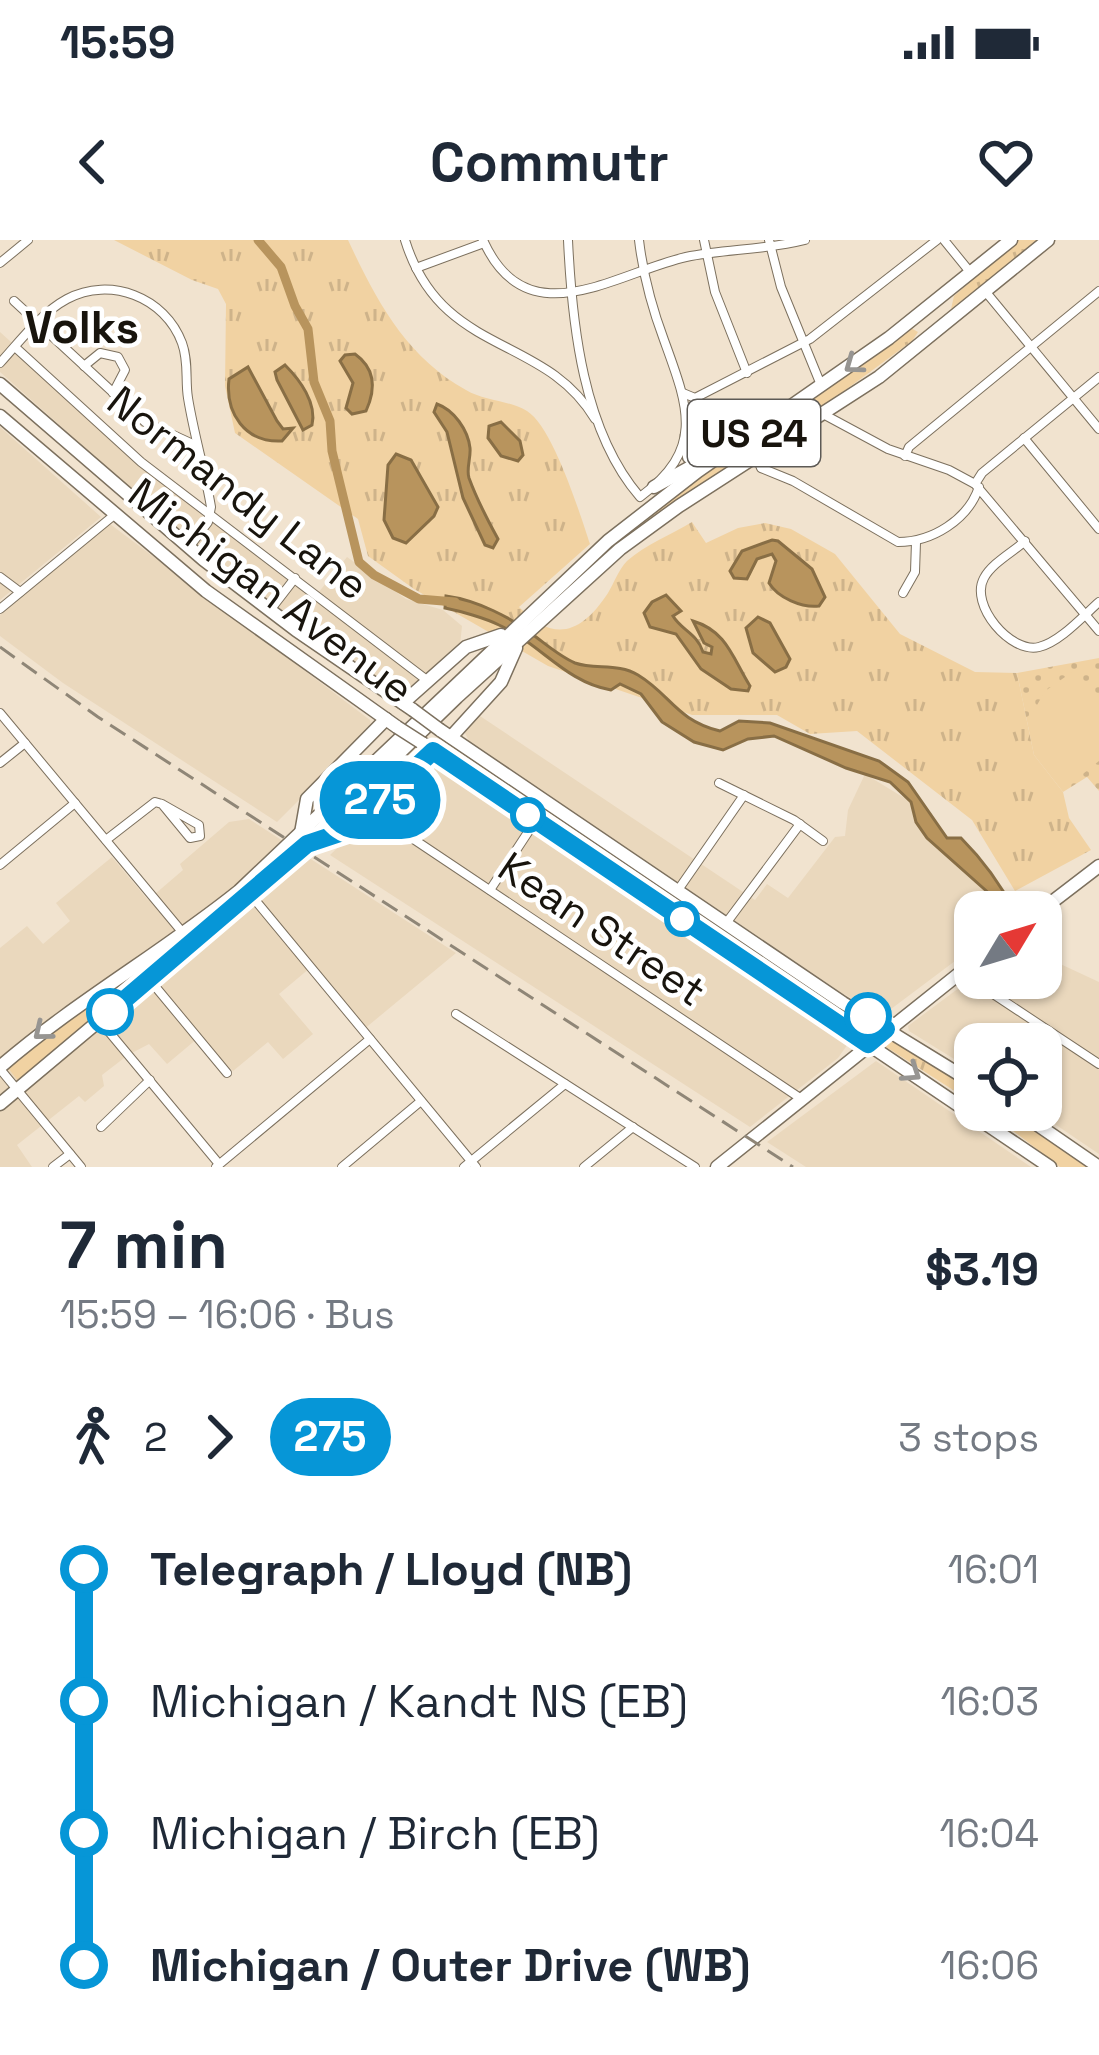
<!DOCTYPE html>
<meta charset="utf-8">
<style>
:root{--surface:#fff;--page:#f6f6f7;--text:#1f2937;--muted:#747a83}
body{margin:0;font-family:"Space Grotesk",sans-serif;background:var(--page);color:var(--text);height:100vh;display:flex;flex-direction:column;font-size:45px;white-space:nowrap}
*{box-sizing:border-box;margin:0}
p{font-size:39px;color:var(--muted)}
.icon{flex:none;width:66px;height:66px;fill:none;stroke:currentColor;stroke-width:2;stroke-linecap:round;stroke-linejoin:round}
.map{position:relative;height:927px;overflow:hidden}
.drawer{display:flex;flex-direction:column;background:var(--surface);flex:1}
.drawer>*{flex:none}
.badge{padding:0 24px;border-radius:39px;font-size:42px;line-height:78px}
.needle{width:78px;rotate:52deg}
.controls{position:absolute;left:954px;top:651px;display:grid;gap:24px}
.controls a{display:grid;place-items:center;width:108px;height:108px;border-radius:24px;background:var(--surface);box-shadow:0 3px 9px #0004;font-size:60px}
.map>.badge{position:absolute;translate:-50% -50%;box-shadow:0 0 0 6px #fff}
.legs{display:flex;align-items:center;gap:18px;height:132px;padding:0 60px;font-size:39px}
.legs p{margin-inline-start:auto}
.headline{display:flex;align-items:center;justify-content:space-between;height:204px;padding:0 60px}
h1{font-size:66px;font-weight:700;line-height:90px}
ul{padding:0 60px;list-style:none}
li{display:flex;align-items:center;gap:42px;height:132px;font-size:45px}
li i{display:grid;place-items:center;width:18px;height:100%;margin:0 15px;background:currentColor}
li i::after{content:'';width:30px;height:30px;margin:-15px;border:9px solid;border-radius:50%;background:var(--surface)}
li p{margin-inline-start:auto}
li:first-child i{background:linear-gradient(#0000 50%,currentColor 0)}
li:last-child i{background:linear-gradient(currentColor 50%,#0000 0)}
.status{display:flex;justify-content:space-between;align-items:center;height:84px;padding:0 60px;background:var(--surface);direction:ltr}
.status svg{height:33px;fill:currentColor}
header{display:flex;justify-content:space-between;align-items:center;height:156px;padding:0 60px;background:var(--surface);font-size:54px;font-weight:700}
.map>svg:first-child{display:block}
</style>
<div class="status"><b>15:59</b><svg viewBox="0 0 49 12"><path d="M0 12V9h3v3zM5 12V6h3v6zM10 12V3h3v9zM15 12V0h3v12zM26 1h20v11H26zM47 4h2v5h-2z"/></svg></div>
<header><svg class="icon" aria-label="back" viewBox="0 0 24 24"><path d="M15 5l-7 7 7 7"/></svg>Commutr<svg class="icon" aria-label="heart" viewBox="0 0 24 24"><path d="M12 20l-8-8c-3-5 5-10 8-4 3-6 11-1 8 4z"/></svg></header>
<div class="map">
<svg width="1099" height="927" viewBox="0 0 1099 927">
<defs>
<pattern id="grass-tufts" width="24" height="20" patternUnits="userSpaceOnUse" patternTransform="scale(3)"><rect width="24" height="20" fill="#f1d2a2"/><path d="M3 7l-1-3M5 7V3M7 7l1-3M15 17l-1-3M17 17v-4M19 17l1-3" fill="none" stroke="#ceb38a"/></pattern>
<pattern id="park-dots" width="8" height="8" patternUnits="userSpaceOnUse" patternTransform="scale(3)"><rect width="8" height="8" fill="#f1d2a2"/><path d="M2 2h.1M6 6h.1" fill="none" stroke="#ceb38a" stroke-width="1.8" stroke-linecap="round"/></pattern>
</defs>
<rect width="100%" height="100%" fill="#f1e3cf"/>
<!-- built -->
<g fill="#ead8bd">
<polygon points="0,92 136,215 318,353 347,317 406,359 443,370 462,386 460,405 411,453 402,456 349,422 185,297 0,132"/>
<polygon points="0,187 101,277 0,360"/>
<polygon points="110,284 370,480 371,488 277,582 63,443 0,396 0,375"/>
<polygon points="477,474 755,660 767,644 788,658 835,597 845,596 848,570 865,534 911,562 946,615 991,657 997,672 975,672 975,706 883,775 840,752 469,501 464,491"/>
<polygon points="436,522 726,713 850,801 838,818 750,887 330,615 425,523"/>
<polygon points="249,579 456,713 363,790 310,728 279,754 313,794 283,819 268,802 233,831 198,798 167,824 149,804 128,815 102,835 104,846 85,862 79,856 17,905 32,927 0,927 0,708 27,686 43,704 70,681 56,663 112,617 148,660 183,630 180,624 229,582"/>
<polygon points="1041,715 1099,742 1099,914 1034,870 1041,870 1041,804 975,804 975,832 909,791 908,786 975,736 1041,738"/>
<polygon points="876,821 1031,927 806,927 767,902"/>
</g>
<!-- grass -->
<g fill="url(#grass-tufts)">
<path d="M114 0H348C376 60 406 117 466 150 484 161 509 160 527 171 553 187 580 274 590 304L519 367C554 403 581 394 608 353 614 343 619 329 627 321 645 305 672 294 692 282L706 303 738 288 765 283 791 289 835 314 900 394 975 432 1017 433 1034 515 1063 552 1069 578 1091 610 1015 651 972 580 857 491 810 494 777 475H692L548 426 414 349 368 316 358 279 235 193 225 146 226 64 218 49 192 40Z"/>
<polygon points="1018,0 1040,0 951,69 954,56"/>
<polygon points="911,88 918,92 912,101 802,182 796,170"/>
<polygon points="786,177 788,189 640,287 637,283"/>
<polygon points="89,766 93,777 19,842 8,828"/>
<polygon points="889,798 975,850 975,864 883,805"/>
<polygon points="1021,883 1090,927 1060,927 1012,890 1015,884"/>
</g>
<!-- park -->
<polygon fill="url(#park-dots)" points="1099,418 1099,551 1087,537 1063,552 1034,515 1017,433"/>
<!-- pitch -->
<polygon fill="#f1d2a2" points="1075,430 1099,460 1099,521 1063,550 1035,514 1028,481 1045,451"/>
<!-- water -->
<g fill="#b8945d" stroke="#886e45" stroke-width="3">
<path d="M355 114C376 129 376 149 366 171L352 174 346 168 353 143 340 121 345 115Z"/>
<path d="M285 125C300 140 317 163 312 185L303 190 277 140 275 132Z"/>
<path d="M248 127 277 181 283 189 293 188 282 201C245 203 225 173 229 139Z"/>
<path d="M437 164C454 170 468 190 470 208 471 218 466 229 469 238 477 260 487 279 498 299L493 308 485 305 463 258 447 192 434 172Z"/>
<polygon points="501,182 520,201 523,215 518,221 501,216 488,198 489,186"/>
<polygon points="396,214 411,220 438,267 434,276 406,303 393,298 384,280 388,225"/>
<path d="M772 300 778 301 812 329 825 357 819 366C802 368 778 358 769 343L776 321 772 314 757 319 747 339 734 338 730 331 742 311Z"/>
<path d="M666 355 681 371 673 376C681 390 697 393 703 412L711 414 712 407 704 403 693 381C727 391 733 419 750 446L748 451 731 449 701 429 676 394 650 387 644 373 652 362Z"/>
<path d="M446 356C476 360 511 377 536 397 548 406 561 417 575 423 595 430 618 423 638 435 671 455 676 480 720 491L739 481 770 483 879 521 908 542 947 598H961C983 620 1001 645 1015 672H1003L1001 664 927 598 916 582 911 562 890 542 846 528 774 496 748 499 723 510 694 502 662 482 641 454 620 444 611 450C565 442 541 404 499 385 485 378 460 371 445 368Z"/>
<polygon points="758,377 770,383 790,419 786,427 775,432 753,413 746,388"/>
</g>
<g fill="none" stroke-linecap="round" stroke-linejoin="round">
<!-- river -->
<polyline stroke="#b8945d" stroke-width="9" points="258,0 281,27 295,66 308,89 314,142 330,181 332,211 359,322 374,335 419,359 455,362"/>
<defs>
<g id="minor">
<path d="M405 0C441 117 544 93 595 179"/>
<path d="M483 0C527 99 615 33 686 17 725 9 766 10 805 0"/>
<path d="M568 0C572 85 583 191 640 257 706 209 688 166 664 100 652 68 643 34 639 0"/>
<polyline points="704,0 715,52 747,133"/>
<polyline points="769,0 781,47 821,145"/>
<polyline points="944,0 970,32"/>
<polyline points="0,23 28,0"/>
<polyline points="416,28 484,3"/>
<polyline points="985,51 1099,189"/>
<polyline points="14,61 145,182 197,206"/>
<polyline points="15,107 141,222 428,441"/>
<path d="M0 123C20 101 41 73 67 59 110 36 165 57 182 103 189 122 185 140 188 158 194 195 205 231 211 267L208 282 190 306"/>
<polyline points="84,126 100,113 118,117 125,130 113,153"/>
<polyline points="683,153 695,158 810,99 937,0"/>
<polyline points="823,174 888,209 949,230 975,244 1099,391"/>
<polyline points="1024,198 1099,289"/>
<polyline points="905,216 909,207 1099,51"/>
<path d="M757 217 761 228 793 241 898 302C932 302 968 280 979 247"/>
<polyline points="975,244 982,233 1099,137"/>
<path d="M1025 301C1013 312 992 323 984 338 969 365 1011 414 1039 407 1060 402 1083 376 1099 362"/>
<polyline points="0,337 20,352"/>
<polyline points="903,353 915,332 916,302"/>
<polyline points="0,369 113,276"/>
<polyline points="271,369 295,338"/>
<polyline points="0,473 183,693"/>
<polyline points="0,523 25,503"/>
<polyline points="719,543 794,580 823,601"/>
<polyline points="370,570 800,858"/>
<polyline points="106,600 155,562 162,564 190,598 200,596 199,585 162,564"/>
<polyline points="0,625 75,563"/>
<polyline points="490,650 536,580"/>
<polyline points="678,650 744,555"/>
<polyline points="251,655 476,927"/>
<polyline points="727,682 800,584"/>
<polyline points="960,732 1099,824"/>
<polyline points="149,739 227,833"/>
<polyline points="456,774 695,927"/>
<polyline points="100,781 219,924"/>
<polyline points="0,829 81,927"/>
<polyline points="101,887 150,840"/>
<polyline points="53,927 70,914"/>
<polyline points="216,927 370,799"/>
<polyline points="342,927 421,861"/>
<polyline points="464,927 565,844"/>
<polyline points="584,927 633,887"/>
</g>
<g id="major">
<polyline points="0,144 204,320 296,390 413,470"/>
<polyline points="0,176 206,351 397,487"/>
<polyline points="687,196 689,217 697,224"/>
<polyline points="654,247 696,224"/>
<polyline points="403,463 466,407 501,395"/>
<polyline points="440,490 843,763 975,844"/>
<polyline points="451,497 501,442 516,408"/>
<polyline points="422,503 1050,927"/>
<polyline points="301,593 307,559 386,479"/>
<polyline points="311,601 349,590 433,511"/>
<polyline points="1039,672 1099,626"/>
<path d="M0 827C75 762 162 713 239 651L608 301 698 231 889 98 1011 0"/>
<polyline points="0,864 280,629 457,457 620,309 679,266 879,137 1048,0"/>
<polyline points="1016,870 1099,927"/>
<polyline points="979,872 990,879 1003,870"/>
<polyline points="717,927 975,721"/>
</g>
</defs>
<!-- minor casing -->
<use href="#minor" stroke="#7c705e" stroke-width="10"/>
<!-- major casing -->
<use href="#major" stroke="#7c705e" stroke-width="15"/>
<!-- minor -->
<use href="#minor" stroke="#fff" stroke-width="8"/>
<!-- major -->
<use href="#major" stroke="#fff" stroke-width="12"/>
<!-- rail -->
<polyline stroke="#8f8677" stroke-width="3" stroke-dasharray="18 9" stroke-linecap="butt" points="0,407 98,477 793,927"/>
<defs>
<g id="major-bridge">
<polyline points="413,470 440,490"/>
<polyline points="397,487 422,503"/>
</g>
</defs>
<!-- major-bridge casing -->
<use href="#major-bridge" stroke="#7c705e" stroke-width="15" stroke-linecap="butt"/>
<!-- major-bridge -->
<use href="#major-bridge" stroke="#fff" stroke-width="12"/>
</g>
<!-- one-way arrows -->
<defs><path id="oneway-chevron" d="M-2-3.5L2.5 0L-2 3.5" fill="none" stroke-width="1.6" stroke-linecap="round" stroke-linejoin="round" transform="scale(3)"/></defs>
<g stroke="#979592">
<use href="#oneway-chevron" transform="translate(853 125) rotate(144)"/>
<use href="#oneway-chevron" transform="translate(42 792) rotate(141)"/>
<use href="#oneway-chevron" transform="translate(912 833) rotate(34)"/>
</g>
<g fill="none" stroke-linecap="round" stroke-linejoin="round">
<defs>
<polyline id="line-1" points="110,772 307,604 349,590 433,511 868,804 886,789 868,776"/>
</defs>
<!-- line-1 casing -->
<use href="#line-1" stroke="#fff" stroke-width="27"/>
<!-- line-1 -->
<use href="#line-1" stroke="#0696d7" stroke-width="18"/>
</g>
<!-- markers -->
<g fill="#fff" stroke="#0696d7" stroke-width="6">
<circle cx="528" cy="575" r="15"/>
<circle cx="682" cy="679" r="15"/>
<circle cx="110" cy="772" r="21"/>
<circle cx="868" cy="776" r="21"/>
</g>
<g text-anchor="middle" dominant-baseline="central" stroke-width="9" stroke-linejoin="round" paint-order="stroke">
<!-- shield labels -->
<rect fill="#fff" stroke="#5d5a56" stroke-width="3" x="688" y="160" width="132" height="66" rx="9"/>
<g font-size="39" font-weight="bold" fill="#18140d">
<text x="754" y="193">US 24</text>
</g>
<!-- street labels -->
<g font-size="42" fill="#18140d" stroke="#fff">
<text transform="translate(238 253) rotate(38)">Normandy Lane</text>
<text transform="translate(271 351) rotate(37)">Michigan Avenue</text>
<text transform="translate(602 689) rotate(34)">Kean Street</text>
</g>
<!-- neighbourhood labels -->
<g font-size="45" font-weight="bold" fill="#18140d" stroke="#fff">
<text x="82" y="87">Volks</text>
</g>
</g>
</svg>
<div class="controls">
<a><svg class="needle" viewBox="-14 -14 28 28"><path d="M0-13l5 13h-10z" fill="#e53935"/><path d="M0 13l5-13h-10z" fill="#747a83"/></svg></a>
<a><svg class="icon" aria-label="locate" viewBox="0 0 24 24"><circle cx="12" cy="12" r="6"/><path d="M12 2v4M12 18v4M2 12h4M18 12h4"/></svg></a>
</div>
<b class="badge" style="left:380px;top:560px;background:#0696d7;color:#fff">275</b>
</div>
<section class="drawer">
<div class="headline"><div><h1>7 min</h1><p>15:59 – 16:06 · Bus</p></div><b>$3.19</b></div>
<div class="legs"><svg class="icon" aria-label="walk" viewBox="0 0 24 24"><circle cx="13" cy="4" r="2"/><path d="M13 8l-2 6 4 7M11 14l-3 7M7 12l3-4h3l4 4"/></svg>2<svg class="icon" aria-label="forward" viewBox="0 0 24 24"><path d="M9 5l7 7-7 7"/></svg><b class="badge" style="background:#0696d7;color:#fff">275</b><p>3 stops</p></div>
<ul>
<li><i style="color:#0696d7"></i><b>Telegraph / Lloyd (NB)</b><p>16:01</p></li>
<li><i style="color:#0696d7"></i><span>Michigan / Kandt NS (EB)</span><p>16:03</p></li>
<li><i style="color:#0696d7"></i><span>Michigan / Birch (EB)</span><p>16:04</p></li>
<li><i style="color:#0696d7"></i><b>Michigan / Outer Drive (WB)</b><p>16:06</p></li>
</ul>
</section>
